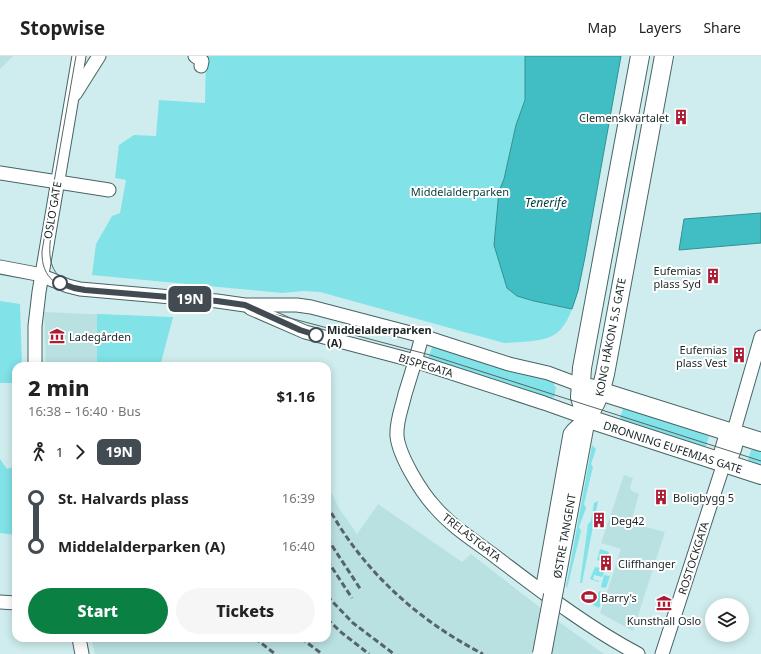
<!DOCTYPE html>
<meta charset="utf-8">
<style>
:root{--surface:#fff;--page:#f6f6f6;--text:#222;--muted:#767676;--line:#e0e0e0;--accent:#0b8043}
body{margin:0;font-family:"Noto Sans",sans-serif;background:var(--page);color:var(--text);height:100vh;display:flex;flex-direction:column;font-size:15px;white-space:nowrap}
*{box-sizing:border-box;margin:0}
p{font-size:13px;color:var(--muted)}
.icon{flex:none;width:22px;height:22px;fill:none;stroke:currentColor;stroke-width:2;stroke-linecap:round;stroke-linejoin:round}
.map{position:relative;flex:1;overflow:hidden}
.sheet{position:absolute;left:12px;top:306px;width:319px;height:280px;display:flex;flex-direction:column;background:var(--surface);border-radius:12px;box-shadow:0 2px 10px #0003}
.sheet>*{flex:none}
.badge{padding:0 8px;border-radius:6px;font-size:14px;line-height:26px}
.buttons{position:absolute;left:705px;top:542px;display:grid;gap:8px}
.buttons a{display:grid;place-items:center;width:44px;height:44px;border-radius:50%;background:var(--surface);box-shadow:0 2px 10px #0003;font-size:20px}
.map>.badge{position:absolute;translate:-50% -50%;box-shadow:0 0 0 2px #fff}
.legs{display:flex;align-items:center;gap:6px;height:44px;padding:0 16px;font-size:13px}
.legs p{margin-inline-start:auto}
.overview{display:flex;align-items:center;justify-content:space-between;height:68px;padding:0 16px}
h1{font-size:22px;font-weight:800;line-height:30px}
.primary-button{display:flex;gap:8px;margin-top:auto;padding:8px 16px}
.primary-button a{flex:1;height:46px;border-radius:24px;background:var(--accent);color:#fff;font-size:16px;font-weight:800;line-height:46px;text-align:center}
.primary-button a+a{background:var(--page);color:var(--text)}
ul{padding:0 16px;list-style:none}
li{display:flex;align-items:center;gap:14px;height:48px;font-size:15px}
li i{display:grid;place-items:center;width:6px;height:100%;margin:0 5px;background:currentColor}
li i::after{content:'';width:10px;height:10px;margin:-5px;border:3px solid;border-radius:50%;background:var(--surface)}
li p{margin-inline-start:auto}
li:first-child i{background:linear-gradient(#0000 50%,currentColor 0)}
li:last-child i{background:linear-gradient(currentColor 50%,#0000 0)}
header{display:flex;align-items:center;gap:24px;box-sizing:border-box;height:56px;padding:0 20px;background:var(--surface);border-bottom:1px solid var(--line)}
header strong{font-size:19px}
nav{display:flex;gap:22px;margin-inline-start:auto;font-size:14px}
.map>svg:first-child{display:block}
</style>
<header>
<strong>Stopwise</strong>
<nav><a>Map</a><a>Layers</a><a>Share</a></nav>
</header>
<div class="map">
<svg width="761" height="598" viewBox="0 0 761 598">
<rect width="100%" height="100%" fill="#cfedee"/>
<!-- built -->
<g fill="#bae1e2">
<polygon points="0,0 13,0 0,13"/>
<polygon points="44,256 158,261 173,261 160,310 46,310"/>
<polygon points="624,419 633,422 630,432 632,435 639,438 631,467 665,476 633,575 600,557 621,493 601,487"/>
<polygon points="327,428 339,452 357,478 378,448 462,506 471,498 555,563 604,598 95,598 91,582 327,582"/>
</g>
<!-- green -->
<g fill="#81e2e7">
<path d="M206 0H621L578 235C563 285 555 284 504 287L320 236 304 235 282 237 92 219 96 188 112 160 120 157 126 124 115 122 119 89 134 79 156 80 159 44 205 47Z"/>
<polygon points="0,245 20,248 22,310 16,310 16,327 0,327"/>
<polygon points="97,258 173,261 160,310 97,310"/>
<polygon points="433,289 555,323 554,330 556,331 554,342 552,341 551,345 427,305"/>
<polygon points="626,349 708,376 707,379 709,380 706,390 704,390 702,394 620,368 622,363 620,362 623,353 625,353"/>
<polygon points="592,389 596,393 591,408 593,411 584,448 586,452 579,471 581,475 567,532 566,531"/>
<polygon points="754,390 761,392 761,413 748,409 749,404 748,404 751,394 753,394"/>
<polygon points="0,403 7,413 16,410 16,479 0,477"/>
<polygon points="598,445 582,527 580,527 588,468 591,465 594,447"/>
<polygon points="600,493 609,496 607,502 602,501 601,505 597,504"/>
<polygon points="595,511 600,512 599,515 604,517 602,521 594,519 593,523 599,525 599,526 590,523"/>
<polygon points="604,519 610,520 606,532 601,531"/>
<polygon points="599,535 604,537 599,552 593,549 595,542 597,542"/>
</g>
<!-- water -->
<g fill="#41bec3" stroke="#369094">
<polygon points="525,0 621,0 585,201 578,235 572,253 534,245 517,240 507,232 494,189 499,135 504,123 516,69 525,44"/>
<polygon points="761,157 761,187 679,194 684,163"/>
</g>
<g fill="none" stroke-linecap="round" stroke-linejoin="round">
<defs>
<g id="minor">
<polyline points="195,0 202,5 201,10"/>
<polyline points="75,38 99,0"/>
<polyline points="0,117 109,134"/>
<polyline points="0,211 37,218 68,230 80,233 217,245 245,249 297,249 311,251 422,280 509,308 548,317 580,329"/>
<polyline points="250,252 305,276 415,305 544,347 586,362 573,374 570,378 542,535"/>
<path d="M422 280C417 300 411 319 405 338 402 352 396 365 397 380 399 400 421 436 435 451 452 471 475 485 496 501 541 535 587 571 638 598"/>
<polyline points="35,310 35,270 39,236 79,0"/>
<polyline points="724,407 720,399 725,382 733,378 761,281"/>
<polyline points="0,546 16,547"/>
<polyline points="79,582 82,598"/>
<path d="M662 598 724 407C734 401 734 395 737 384L733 378"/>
</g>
<g id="highway">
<polyline points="590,332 761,386"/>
<polyline points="586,362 580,341 582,312 640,0"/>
<polyline points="586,362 761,419"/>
<path d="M553 539 586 362C597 348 601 335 605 318L664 0"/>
</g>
</defs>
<!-- minor casing -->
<use href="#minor" stroke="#486364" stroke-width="15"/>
<!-- highway casing -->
<use href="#highway" stroke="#486364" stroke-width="20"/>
<!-- minor -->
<use href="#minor" stroke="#fff" stroke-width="13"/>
<!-- highway -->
<use href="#highway" stroke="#fff" stroke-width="18"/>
<!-- tram -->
<g stroke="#556667" stroke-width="1">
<path d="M76 0 42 195C41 223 59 233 84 236L227 249 261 255 286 261 430 299 761 405"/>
<path d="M54 161C49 190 41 222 80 230L160 237"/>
</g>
<!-- rail -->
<g stroke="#556667" stroke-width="3" stroke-dasharray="6 3" stroke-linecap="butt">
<path d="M327 449C362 514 417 564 483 598"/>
<polyline points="327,482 361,534"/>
<polyline points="327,504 352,542"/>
<polyline points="327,540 353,567 394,598"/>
<polyline points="327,563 342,577 369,598"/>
<polyline points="255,582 275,598"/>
<polyline points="301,582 322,598"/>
</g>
<defs>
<polyline id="highway-bridge" points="542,598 553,539"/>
</defs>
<!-- highway-bridge casing -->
<use href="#highway-bridge" stroke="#486364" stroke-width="20" stroke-linecap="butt"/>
<!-- highway-bridge -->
<use href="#highway-bridge" stroke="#fff" stroke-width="18"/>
</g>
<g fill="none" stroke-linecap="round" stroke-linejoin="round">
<defs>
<polyline id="line-1" points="60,227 74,232 85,234 217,245 245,249 300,274 316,279"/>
</defs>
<!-- line-1 casing -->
<use href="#line-1" stroke="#fff" stroke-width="9"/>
<!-- line-1 -->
<use href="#line-1" stroke="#424a52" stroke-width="6"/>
</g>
<!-- icons -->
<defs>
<symbol id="building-bare" viewBox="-9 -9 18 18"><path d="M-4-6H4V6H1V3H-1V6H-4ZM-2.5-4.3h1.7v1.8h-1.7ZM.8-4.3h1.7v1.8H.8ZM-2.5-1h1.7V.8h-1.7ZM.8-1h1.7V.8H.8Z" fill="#ae1a33" stroke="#fff" stroke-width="2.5" paint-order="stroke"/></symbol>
<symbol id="museum-bare" viewBox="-9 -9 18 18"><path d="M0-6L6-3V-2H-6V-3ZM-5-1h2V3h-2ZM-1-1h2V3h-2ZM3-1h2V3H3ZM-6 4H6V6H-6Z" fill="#ae1a33" stroke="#fff" stroke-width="2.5" paint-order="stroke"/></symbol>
<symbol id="stadium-bare" viewBox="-9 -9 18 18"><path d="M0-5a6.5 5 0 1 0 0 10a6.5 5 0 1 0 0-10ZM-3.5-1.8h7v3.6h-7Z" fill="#ae1a33" stroke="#fff" stroke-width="2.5" paint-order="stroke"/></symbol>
</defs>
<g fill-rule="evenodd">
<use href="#building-bare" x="670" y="50" width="22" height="22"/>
<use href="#building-bare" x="702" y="209" width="22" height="22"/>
<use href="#museum-bare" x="46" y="269" width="22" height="22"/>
<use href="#building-bare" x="728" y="288" width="22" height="22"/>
<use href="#building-bare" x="650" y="430" width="22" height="22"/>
<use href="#building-bare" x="588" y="453" width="22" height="22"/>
<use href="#building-bare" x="595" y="496" width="22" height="22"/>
<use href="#stadium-bare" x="578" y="530" width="22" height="22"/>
<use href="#museum-bare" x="653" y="536" width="22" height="22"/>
</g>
<!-- markers -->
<g fill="#fff" stroke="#424a52" stroke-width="2">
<circle cx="60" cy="227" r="7"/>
<circle cx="316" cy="279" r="7"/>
</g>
<g text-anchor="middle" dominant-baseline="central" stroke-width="4" stroke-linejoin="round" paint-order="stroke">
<!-- poi labels -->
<g font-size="11" fill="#1b2627" stroke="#fff" text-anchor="start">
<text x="669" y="61" text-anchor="end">Clemenskvartalet</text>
<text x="701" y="214" text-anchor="end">Eufemias<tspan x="701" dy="13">plass Syd</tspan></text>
<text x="69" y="280">Ladegården</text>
<text x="727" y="293" text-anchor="end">Eufemias<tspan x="727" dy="13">plass Vest</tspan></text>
<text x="673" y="441">Boligbygg 5</text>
<text x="611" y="464">Deg42</text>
<text x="618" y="507">Cliffhanger</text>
<text x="601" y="541">Barry's</text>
<text x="664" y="564" text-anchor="middle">Kunsthall Oslo</text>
</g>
<!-- park labels -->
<g font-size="11" fill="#013d3f" stroke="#fff">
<text x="460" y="135">Middelalderparken</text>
</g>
<!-- street labels -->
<g font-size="11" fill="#1b2627" stroke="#fff">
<text transform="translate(52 154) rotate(-80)">OSLO GATE</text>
<text transform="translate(610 281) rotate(-79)">KONG HÅKON 5.S GATE</text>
<text transform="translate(426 309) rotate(17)">BISPEGATA</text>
<text transform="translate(673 391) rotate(18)">DRONNING EUFEMIAS GATE</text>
<text transform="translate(564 480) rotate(-80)">ØSTRE TANGENT</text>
<text transform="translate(472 481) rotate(38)">TRELASTGATA</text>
<text transform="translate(693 502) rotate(-72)">ROSTOCKGATA</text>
</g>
<!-- stop labels -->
<g font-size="11" font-weight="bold" fill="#1b2627" stroke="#fff" text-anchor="start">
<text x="327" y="273">Middelalderparken<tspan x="327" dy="13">(A)</tspan></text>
</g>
<!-- water labels -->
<g font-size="12" font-style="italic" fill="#003b3d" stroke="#fff">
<text x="546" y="146">Tenerife</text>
</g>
</g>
</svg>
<div class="buttons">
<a><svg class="icon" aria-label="layers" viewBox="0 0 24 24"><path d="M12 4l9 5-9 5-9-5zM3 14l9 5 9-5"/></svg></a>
</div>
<b class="badge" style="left:190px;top:243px;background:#424a52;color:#fff">19N</b>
<section class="sheet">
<div class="overview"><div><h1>2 min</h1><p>16:38 – 16:40 · Bus</p></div><b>$1.16</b></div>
<div class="legs"><svg class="icon" aria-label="walk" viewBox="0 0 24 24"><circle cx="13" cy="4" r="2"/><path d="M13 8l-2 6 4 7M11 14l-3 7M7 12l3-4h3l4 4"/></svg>1<svg class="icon" aria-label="forward" viewBox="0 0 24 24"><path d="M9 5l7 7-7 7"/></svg><b class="badge" style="background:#424a52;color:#fff">19N</b></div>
<ul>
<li><i style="color:#424a52"></i><b>St. Halvards plass</b><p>16:39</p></li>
<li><i style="color:#424a52"></i><b>Middelalderparken (A)</b><p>16:40</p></li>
</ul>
<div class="primary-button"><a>Start</a><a>Tickets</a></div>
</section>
</div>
